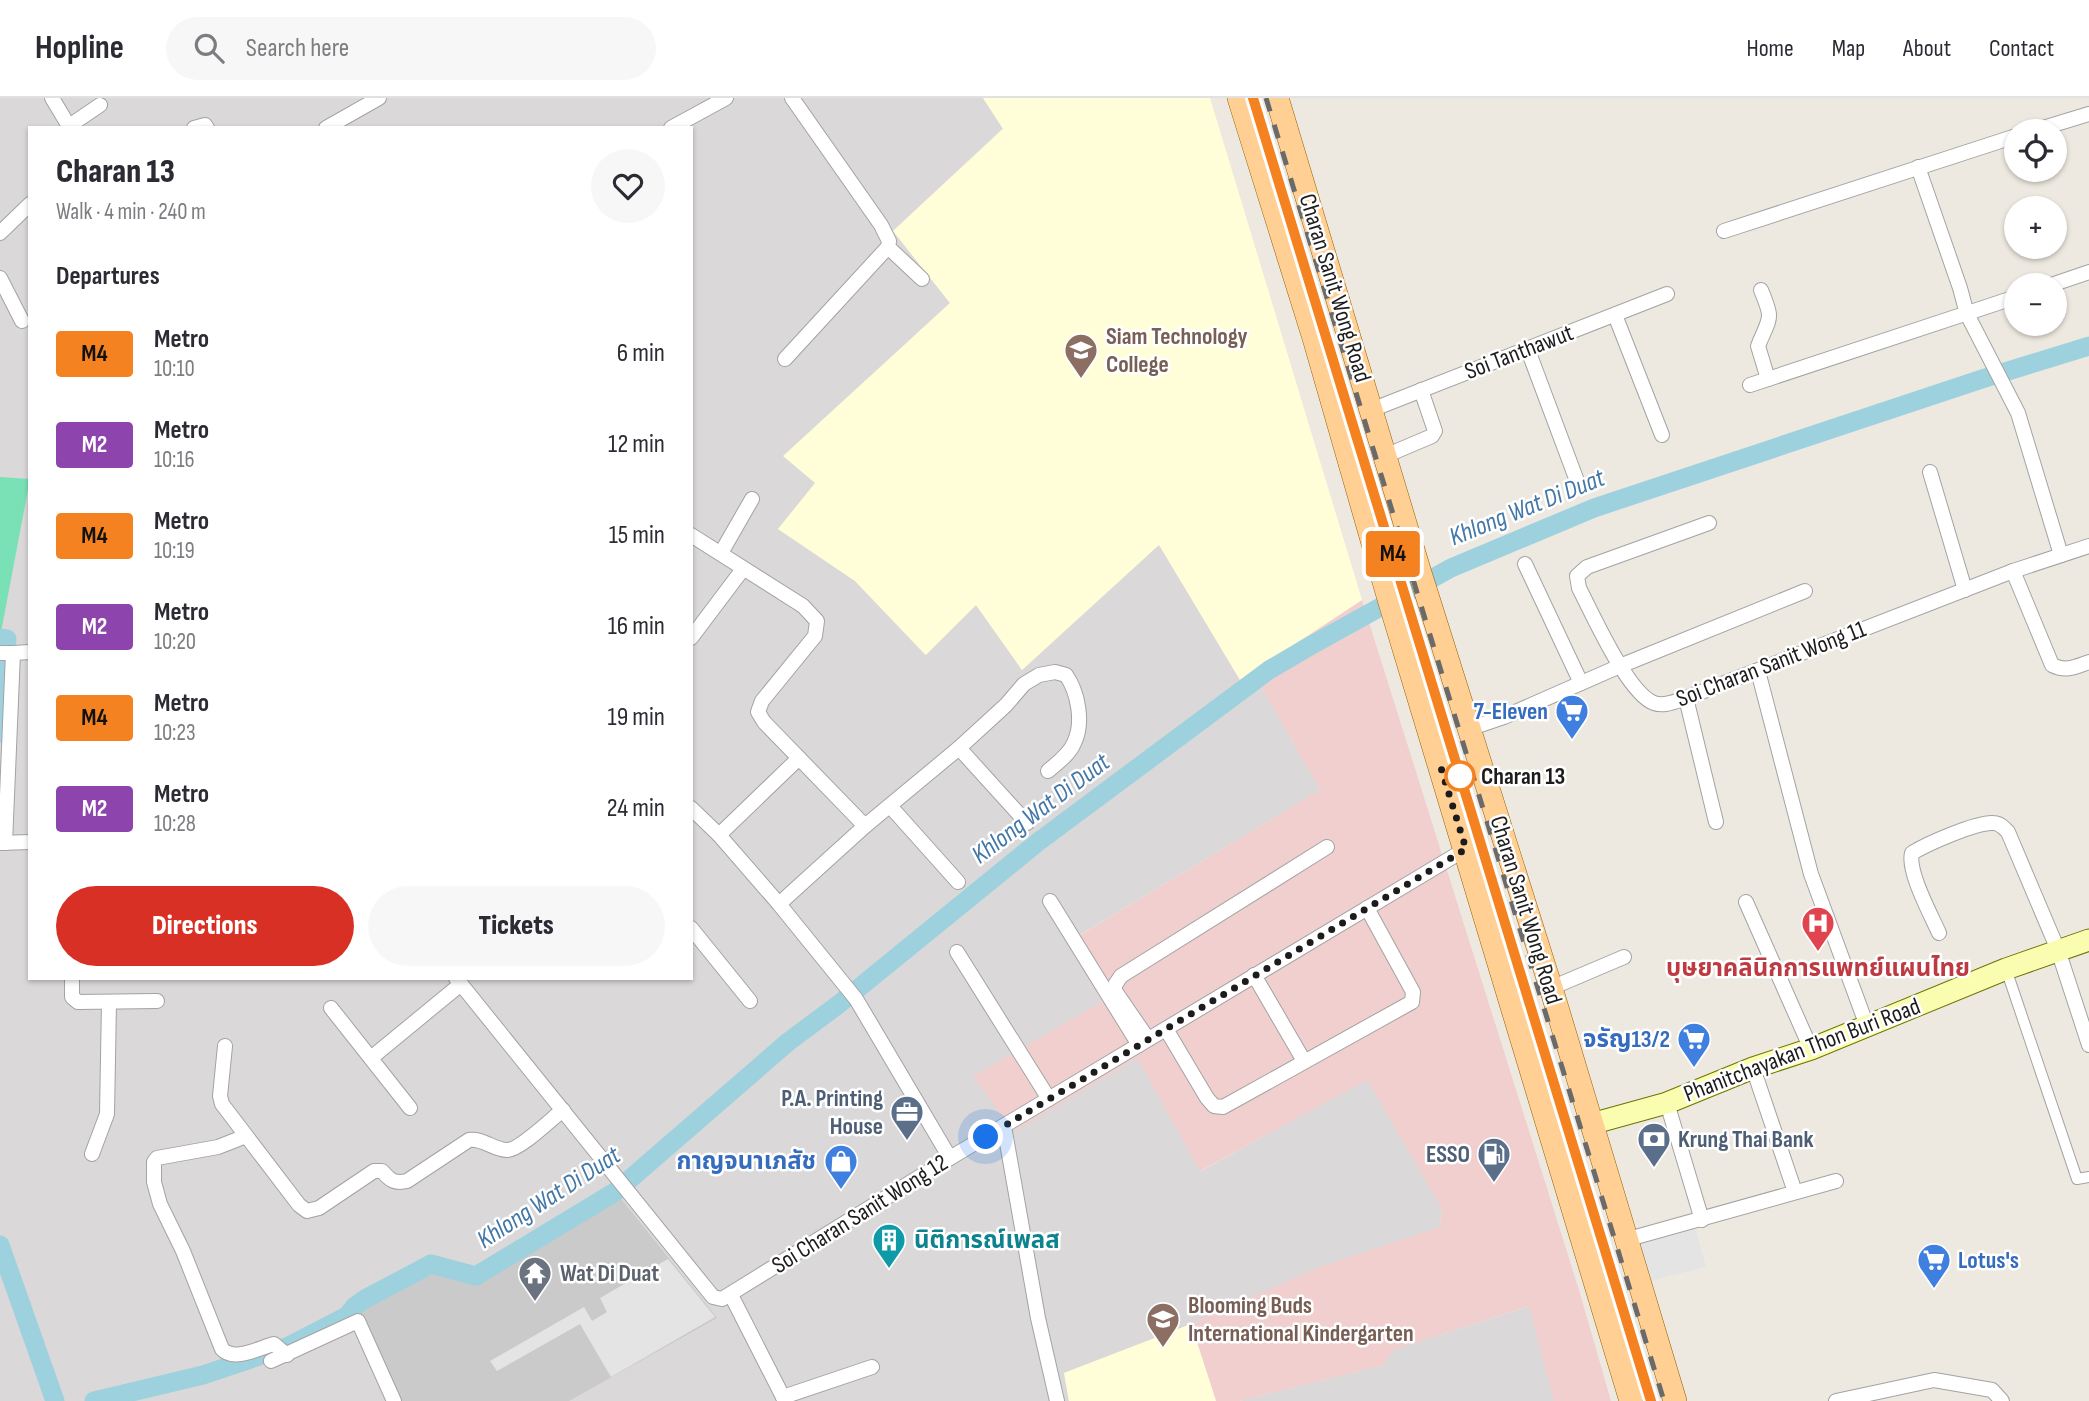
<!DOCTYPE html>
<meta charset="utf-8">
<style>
:root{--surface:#fff;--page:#f7f7f7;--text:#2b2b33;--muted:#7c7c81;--line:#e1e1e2;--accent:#d93025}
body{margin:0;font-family:"Sofia Sans Condensed","Noto Sans Thai",sans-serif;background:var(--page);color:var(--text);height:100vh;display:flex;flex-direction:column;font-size:26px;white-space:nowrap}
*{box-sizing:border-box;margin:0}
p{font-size:23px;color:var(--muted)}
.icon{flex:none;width:38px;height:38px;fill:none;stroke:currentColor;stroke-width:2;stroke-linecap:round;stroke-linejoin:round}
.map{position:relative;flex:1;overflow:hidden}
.drawer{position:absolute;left:28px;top:28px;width:665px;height:854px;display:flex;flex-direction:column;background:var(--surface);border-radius:0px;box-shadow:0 2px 5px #0004}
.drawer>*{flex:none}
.badge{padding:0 14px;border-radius:5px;font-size:24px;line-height:46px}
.tools{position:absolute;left:2004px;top:21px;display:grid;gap:14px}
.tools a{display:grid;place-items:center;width:63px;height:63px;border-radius:50%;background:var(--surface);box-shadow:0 2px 5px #0004;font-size:35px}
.you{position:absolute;width:35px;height:35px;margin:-18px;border:5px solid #fff;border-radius:50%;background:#1a73e8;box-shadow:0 0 0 10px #1a73e833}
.map>.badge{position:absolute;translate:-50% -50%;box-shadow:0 0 0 4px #fff}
h2{padding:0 28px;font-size:26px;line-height:63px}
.round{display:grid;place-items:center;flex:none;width:74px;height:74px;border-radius:37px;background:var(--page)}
.summary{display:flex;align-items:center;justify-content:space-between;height:119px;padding:0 28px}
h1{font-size:33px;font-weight:800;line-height:52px}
.action{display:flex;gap:14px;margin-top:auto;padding:14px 28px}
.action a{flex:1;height:80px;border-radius:42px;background:var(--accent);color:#fff;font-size:28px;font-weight:800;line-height:80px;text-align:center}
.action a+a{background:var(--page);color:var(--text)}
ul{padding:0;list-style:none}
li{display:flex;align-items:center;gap:21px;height:91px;padding:0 28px}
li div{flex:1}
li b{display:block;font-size:26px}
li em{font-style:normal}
li .badge{min-width:77px;font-weight:700;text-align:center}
header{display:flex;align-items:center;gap:42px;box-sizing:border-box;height:98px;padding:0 35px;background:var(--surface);border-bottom:2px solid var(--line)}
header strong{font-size:33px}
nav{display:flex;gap:38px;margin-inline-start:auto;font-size:24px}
.search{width:490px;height:63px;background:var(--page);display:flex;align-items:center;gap:18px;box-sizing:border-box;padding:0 24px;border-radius:38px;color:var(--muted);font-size:26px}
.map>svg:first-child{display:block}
</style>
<header>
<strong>Hopline</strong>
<div class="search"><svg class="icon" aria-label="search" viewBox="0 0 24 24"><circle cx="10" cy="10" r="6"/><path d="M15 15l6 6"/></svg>Search here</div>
<nav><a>Home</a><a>Map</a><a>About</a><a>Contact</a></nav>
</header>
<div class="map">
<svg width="2089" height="1303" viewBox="0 0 2089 1303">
<rect width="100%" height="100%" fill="#eee9e0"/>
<!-- residential -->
<g fill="#dad8d8" fill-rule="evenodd">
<path d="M0 0H983L1003 30 893 133 950 205 784 358 816 385 778 431 855 483 925 557 976 507 1022 572 1159 446 1240 582 1253 574 1320 692 1068 844 1102 904 974 978 1014 1033 1137 960 1201 1073 1367 981 1442 1110 1440 1129 1317 1171 1191 1226 1064 1275 1069 1303H0ZM30 30H691V880H30Z"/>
<polygon points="1530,1208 1554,1303 1239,1303 1384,1267 1393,1252"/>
</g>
<!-- commercial -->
<polygon fill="#f0cfce" points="1362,502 1579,1192 1611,1303 1554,1303 1529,1208 1393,1252 1384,1267 1239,1303 1216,1303 1191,1226 1317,1170 1440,1129 1442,1110 1367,982 1200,1073 1137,960 1014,1034 973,978 1102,904 1067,845 1320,692 1253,574"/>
<!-- education -->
<g fill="#fffed8">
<polygon points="983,0 1210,0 1362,502 1240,582 1159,447 1022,572 976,507 926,557 855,483 778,431 815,385 783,358 950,205 893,133 1003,31"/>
<polygon points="1191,1226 1216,1303 1069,1303 1064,1275"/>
</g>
<!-- religious -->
<polygon fill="#cacaca" points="618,1097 717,1220 569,1303 397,1303 353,1212 433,1168 477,1181"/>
<!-- pitch -->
<polygon fill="#7ae1b7" points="0,379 30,381 1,534 0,534"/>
<!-- parking -->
<g fill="#e4e4e4">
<polygon points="1694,1126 1706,1169 1646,1184 1635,1141"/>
<polygon points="668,1161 715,1219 611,1279 580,1226 497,1273 490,1263 584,1209 592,1223 607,1214 600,1200"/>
</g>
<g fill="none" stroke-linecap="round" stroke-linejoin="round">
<!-- canal -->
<g stroke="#9ed1de" stroke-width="19">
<polyline points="0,540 7,541 0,635"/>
<polyline points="0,1147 55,1303"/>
<polyline points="94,1303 203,1277 289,1248 347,1218 355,1208 365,1201 431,1166 476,1178 615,1094 788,944 839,906 1038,744 1269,572 1310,548 1451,470 1594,410 1982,281 2089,248"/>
</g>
<defs>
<polyline id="pedestrian" points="2006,871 2077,1081 2089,1079"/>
<g id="minor">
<polyline points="52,0 70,30"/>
<polyline points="69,28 100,7"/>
<polyline points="194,30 205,27 207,30"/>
<polyline points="326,30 379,0"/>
<polyline points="671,30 726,0"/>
<polyline points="2033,33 2089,16"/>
<polyline points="1918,69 1960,190 1967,216 2018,315 2061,457"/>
<polyline points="1724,133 2016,38"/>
<polyline points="0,135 30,106"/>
<polyline points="888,149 922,181"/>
<polyline points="0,180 22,223"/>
<polyline points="2051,187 2089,174"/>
<path d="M1761 192C1774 223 1770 218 1758 248L1768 281"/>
<polyline points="1615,217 1662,337"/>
<polyline points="1528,252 1577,383"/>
<polyline points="785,261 888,149 889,143 881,127 792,0"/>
<polyline points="1750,287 2016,199"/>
<polyline points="1371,312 1667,196"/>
<polyline points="1385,358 1432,338 1435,333 1421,292"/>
<polyline points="1930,374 1965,492"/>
<path d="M1709 425 1587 469 1577 478 1579 490C1592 515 1628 596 1654 605 1664 609 1676 603 1686 600L2013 473 2089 448"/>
<polyline points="691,437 803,508 817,523 815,538 762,603 758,614 764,624 865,728"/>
<polyline points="721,455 752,401"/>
<polyline points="1525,466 1581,585"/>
<path d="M2013 473 2052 567C2066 574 2075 569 2089 564"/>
<polyline points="691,540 743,471"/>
<polyline points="0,555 13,555 5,745"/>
<polyline points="13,555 30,554"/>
<polyline points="1758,573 1811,776 1867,928"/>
<polyline points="1686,600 1716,724"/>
<polyline points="1469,631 1504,619 1620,568 1805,493"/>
<polyline points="959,650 1027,725"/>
<polyline points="890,708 958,784"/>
<polyline points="691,710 719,737 779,806 856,901 950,1060"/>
<polyline points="719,737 799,660"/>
<polyline points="0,745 30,744"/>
<polyline points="1050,803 1139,947"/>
<polyline points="1746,804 1811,951"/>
<path d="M779 806 865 728 959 650 1006 607 1024 586 1039 577 1055 574 1066 577C1078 594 1084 625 1074 645 1069 657 1057 665 1048 673"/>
<polyline points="691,830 750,903"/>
<path d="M1939 835C1931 817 1907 773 1912 755 1927 746 1976 724 1993 725 2000 725 2004 730 2008 734L2058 852 2089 947"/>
<polyline points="957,854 1049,1001"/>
<polyline points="1254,877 1304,963"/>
<polyline points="72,880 72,899 78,904 157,903"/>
<polyline points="456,880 713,1199 722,1201 950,1060 1466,751"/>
<polyline points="1551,890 1624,859"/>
<polyline points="331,910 410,1010"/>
<polyline points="1166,931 1207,1000 1214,1008 1223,1009 1412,904 1413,894 1367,810"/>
<polyline points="1148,941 1115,893 1115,887 1121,878 1327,749"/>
<path d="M225 948 220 998 222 1006 299 1107 307 1113 319 1110 374 1073H382C390 1082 394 1086 407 1083L469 1042C483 1040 494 1052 507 1052 520 1052 552 1020 563 1012"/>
<polyline points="371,960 461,886"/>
<polyline points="1753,970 1795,1094"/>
<polyline points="1667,1005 1702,1122"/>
<polyline points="1004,1028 1038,1220 1057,1303"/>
<path d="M246 1038 218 1049 157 1060 154 1064V1084L160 1106 183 1153 222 1251C234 1264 259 1250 274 1246L287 1257"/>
<polyline points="92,1056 107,1016 109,904"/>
<polyline points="1625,1142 1836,1083"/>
<polyline points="731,1197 785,1303"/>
<polyline points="271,1263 358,1223 394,1303"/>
<polyline points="783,1299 872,1269"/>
<polyline points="1836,1303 1934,1282 1992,1292 2002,1303"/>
</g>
<polyline id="secondary" points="1591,1026 1667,1005 1753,970 1811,951 2006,871 2089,842"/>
<g id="primary">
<polyline points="1239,0 1314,240 1389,501 1631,1303"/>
<polyline points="1277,0 1420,475 1551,890 1675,1303"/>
</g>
</defs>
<!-- pedestrian casing -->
<use href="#pedestrian" stroke="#a3a3a3" stroke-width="12"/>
<!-- minor casing -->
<use href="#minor" stroke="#a3a3a3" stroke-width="16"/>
<!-- secondary casing -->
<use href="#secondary" stroke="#6b7500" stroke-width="23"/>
<!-- primary casing -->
<use href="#primary" stroke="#936000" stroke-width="24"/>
<!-- pedestrian -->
<use href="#pedestrian" stroke="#fff" stroke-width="10"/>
<!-- minor -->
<use href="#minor" stroke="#fff" stroke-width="14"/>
<!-- secondary -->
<use href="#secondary" stroke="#fafcb0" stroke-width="21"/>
<!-- primary -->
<use href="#primary" stroke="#ffcf94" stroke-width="23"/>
<!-- rail -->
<g stroke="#6a6a6a" stroke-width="5" stroke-dasharray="14 14" stroke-linecap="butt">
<polyline points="1253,0 1651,1303"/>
<polyline points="1266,0 1664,1303"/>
</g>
</g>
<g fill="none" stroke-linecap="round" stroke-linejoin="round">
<defs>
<polyline id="line" points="1253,0 1651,1303"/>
</defs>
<!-- line casing -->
<use href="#line" stroke="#fff" stroke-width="16"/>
<!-- line -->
<use href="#line" stroke="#f58220" stroke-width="10"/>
<!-- walk -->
<polyline stroke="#1c1c1c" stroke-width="7" stroke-dasharray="0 12.6" points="986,1039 1466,751 1441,670 1460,678"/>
</g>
<!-- icons -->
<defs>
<symbol id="university-pin" viewBox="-11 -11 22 30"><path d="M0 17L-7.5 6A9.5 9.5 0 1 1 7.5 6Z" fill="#8d6e63" stroke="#fff"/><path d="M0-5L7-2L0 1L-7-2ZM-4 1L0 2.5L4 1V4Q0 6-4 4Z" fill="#fff"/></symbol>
<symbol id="supermarket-pin" viewBox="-11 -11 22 30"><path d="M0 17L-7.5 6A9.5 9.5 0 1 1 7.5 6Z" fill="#3f7fe0" stroke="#fff"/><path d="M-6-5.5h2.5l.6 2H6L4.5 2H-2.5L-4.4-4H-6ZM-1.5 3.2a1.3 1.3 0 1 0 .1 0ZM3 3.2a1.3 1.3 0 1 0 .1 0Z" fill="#fff"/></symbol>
<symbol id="hospital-pin" viewBox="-11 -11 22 30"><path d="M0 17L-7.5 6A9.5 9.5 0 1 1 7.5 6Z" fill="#e0444e" stroke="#fff"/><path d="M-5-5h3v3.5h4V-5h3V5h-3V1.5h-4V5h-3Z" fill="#fff"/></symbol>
<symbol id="office-pin" viewBox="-11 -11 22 30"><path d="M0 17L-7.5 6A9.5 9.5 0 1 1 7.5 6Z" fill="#5c6f8a" stroke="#fff"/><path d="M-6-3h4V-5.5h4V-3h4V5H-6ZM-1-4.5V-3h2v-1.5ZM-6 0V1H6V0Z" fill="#fff"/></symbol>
<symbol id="bank-pin" viewBox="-11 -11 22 30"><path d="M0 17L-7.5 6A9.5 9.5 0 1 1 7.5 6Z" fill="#5c6f8a" stroke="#fff"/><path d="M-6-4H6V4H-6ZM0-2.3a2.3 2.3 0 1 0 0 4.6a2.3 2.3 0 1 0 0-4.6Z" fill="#fff"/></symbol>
<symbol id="fuel-pin" viewBox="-11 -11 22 30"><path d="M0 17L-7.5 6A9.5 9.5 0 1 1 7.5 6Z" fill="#5c6f8a" stroke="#fff"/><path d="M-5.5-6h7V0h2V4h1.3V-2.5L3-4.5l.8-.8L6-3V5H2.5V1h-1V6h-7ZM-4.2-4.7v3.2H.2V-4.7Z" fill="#fff"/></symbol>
<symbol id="shop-pin" viewBox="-11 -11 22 30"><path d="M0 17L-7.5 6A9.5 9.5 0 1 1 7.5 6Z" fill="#3f7fe0" stroke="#fff"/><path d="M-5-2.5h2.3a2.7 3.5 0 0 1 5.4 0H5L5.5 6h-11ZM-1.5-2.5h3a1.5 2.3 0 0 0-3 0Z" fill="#fff"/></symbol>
<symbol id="building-pin" viewBox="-11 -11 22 30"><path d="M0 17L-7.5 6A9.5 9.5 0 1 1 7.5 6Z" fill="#0f9aa8" stroke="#fff"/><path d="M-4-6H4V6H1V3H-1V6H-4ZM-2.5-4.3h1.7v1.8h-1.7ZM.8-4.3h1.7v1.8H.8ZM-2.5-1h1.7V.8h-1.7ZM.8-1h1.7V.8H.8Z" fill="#fff"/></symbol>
<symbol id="temple-pin" viewBox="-11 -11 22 30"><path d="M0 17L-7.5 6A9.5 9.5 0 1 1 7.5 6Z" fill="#6b7280" stroke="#fff"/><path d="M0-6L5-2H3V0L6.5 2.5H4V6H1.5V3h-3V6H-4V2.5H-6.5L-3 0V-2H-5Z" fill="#fff"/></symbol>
<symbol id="school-pin" viewBox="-11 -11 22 30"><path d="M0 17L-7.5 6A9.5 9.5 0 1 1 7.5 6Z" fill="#8d6e63" stroke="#fff"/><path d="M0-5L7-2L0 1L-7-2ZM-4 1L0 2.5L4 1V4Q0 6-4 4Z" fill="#fff"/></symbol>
</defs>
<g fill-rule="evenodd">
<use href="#university-pin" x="1062" y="233" width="38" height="52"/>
<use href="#supermarket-pin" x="1553" y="594" width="38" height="52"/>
<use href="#hospital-pin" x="1799" y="806" width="38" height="52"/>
<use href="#supermarket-pin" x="1675" y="922" width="38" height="52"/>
<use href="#office-pin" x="888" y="995" width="38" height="52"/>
<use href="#bank-pin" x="1635" y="1022" width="38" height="52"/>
<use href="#fuel-pin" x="1475" y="1037" width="38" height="52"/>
<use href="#shop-pin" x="822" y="1044" width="38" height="52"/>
<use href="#building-pin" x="870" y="1123" width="38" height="52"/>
<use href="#supermarket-pin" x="1915" y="1143" width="38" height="52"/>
<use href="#temple-pin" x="516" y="1156" width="38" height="52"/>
<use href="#school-pin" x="1144" y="1202" width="38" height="52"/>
</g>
<!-- markers -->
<circle fill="#fff" stroke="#f58220" stroke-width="3.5" cx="1460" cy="678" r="14"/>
<g text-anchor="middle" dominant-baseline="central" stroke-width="5" stroke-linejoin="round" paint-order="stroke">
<!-- street labels -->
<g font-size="24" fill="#1c1c1c" stroke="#fff">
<text transform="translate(1335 190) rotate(73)">Charan Sanit Wong Road</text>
<text transform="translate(1519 254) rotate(-21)">Soi Tanthawut</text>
<text transform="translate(1771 566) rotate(-21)">Soi Charan Sanit Wong 11</text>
<text transform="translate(1526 812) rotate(73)">Charan Sanit Wong Road</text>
<text transform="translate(1802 952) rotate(-21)">Phanitchayakan Thon Buri Road</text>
<text transform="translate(860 1116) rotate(-32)">Soi Charan Sanit Wong 12</text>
</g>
<!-- education labels -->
<g font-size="24" font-weight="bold" fill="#785e54" stroke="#fff" text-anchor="start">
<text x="1106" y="238">Siam Technology<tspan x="1106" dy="28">College</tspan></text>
<text x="1188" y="1207">Blooming Buds<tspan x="1188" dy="28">International Kindergarten</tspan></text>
</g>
<!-- shop labels -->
<g font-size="24" font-weight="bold" fill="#366cbe" stroke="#fff" text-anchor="end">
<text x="1548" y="613">7-Eleven</text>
<text x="1670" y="941">จรัญ13/2</text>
<text x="816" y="1063">กาญจนาเภสัช</text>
<text x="1958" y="1162" text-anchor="start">Lotus's</text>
</g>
<!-- stop labels -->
<g font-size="24" font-weight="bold" fill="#1c1c1c" stroke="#fff" text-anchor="start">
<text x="1481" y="678">Charan 13</text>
</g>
<!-- health labels -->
<g font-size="24" font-weight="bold" fill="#be3a42" stroke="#fff">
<text x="1818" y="870">บุษยาคลินิกการแพทย์แผนไทย</text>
</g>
<!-- service labels -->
<g font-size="24" font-weight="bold" fill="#4e5e75" stroke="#fff" text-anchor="end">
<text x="883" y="1000">P.A. Printing<tspan x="883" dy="28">House</tspan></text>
<text x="1678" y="1041" text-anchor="start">Krung Thai Bank</text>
<text x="1470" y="1056">ESSO</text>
</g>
<!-- culture labels -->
<g font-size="24" font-weight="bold" fill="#0d838f" stroke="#fff" text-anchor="start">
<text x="914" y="1142">นิติการณ์เพลส</text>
</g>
<!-- worship labels -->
<g font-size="24" font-weight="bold" fill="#5b616d" stroke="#fff" text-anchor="start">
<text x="560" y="1175">Wat Di Duat</text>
</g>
<!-- water labels -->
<g font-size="26" font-style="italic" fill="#4277a7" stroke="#fff">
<text transform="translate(1527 410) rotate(-22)">Khlong Wat Di Duat</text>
<text transform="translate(1041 711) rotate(-37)">Khlong Wat Di Duat</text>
<text transform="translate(549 1100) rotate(-33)">Khlong Wat Di Duat</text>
</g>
</g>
</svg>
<div class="tools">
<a><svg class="icon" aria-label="locate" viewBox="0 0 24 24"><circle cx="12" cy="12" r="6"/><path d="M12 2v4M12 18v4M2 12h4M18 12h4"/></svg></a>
<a>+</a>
<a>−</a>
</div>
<div class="you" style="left:986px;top:1039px"></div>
<b class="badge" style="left:1393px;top:456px;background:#f58220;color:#111">M4</b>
<section class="drawer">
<div class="summary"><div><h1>Charan 13</h1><p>Walk · 4 min · 240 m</p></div><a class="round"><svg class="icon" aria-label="heart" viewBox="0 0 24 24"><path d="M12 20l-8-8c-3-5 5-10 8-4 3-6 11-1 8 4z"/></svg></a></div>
<h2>Departures</h2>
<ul>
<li><span class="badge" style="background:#f58220;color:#111">M4</span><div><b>Metro</b><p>10:10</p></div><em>6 min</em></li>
<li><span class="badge" style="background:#8e44ad;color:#fff">M2</span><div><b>Metro</b><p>10:16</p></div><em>12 min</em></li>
<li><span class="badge" style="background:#f58220;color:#111">M4</span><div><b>Metro</b><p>10:19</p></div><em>15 min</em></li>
<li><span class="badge" style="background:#8e44ad;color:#fff">M2</span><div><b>Metro</b><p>10:20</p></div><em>16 min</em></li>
<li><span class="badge" style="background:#f58220;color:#111">M4</span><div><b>Metro</b><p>10:23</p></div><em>19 min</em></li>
<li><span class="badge" style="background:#8e44ad;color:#fff">M2</span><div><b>Metro</b><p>10:28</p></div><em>24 min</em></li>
</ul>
<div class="action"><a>Directions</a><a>Tickets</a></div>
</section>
</div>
